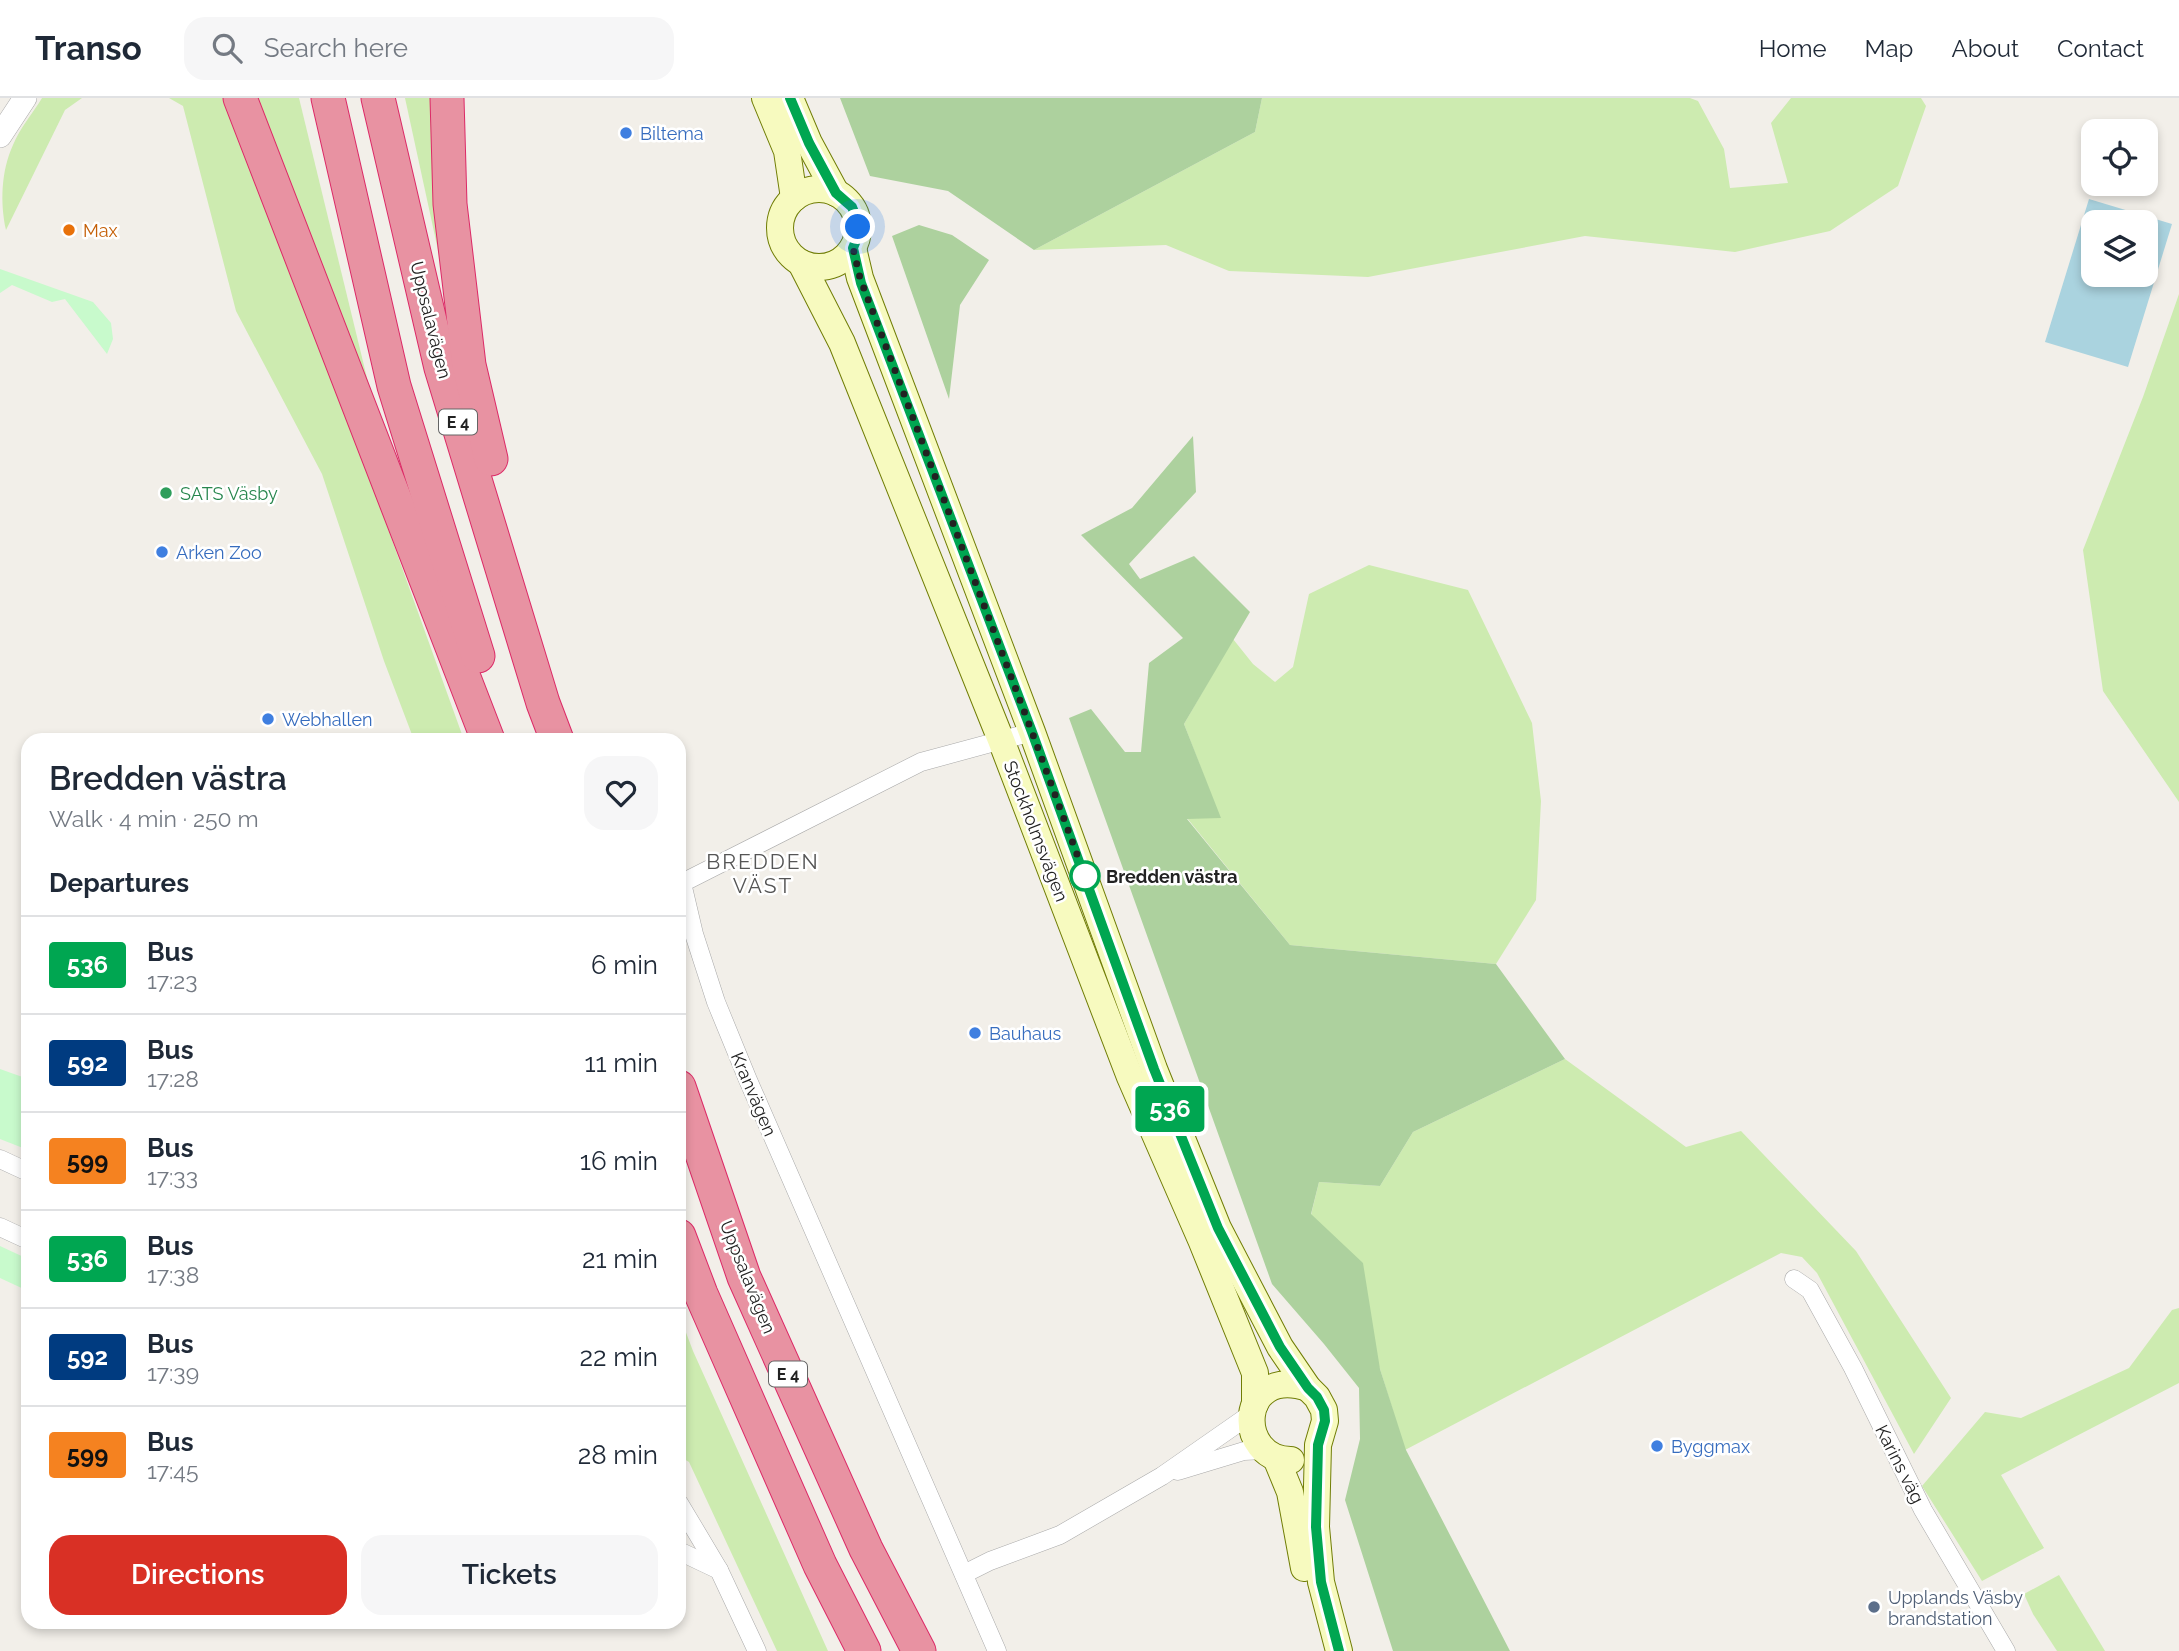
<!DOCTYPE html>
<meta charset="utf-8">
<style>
:root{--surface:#fff;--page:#f6f6f7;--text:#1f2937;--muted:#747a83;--line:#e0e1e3;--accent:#d93025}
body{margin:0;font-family:Raleway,sans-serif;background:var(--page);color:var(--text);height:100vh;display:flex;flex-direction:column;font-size:26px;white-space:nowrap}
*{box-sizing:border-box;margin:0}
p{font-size:23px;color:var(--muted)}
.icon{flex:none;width:38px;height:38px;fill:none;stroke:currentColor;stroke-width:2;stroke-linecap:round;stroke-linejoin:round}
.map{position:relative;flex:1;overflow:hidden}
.details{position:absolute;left:21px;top:635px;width:665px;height:896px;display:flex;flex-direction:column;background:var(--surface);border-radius:21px;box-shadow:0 4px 10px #0003}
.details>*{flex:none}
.badge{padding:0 14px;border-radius:5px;font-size:24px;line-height:46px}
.buttons{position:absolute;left:2081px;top:21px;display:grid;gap:14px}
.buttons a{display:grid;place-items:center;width:77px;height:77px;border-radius:14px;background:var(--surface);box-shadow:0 4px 10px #0003;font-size:35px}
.you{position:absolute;width:35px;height:35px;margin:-18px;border:5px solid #fff;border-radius:50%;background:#1a73e8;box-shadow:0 0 0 10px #1a73e833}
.map>.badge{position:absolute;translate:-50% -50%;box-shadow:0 0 0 4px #fff}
h2{padding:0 28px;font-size:26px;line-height:63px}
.round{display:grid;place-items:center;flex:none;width:74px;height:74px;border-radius:21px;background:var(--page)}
.head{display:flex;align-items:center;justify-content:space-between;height:119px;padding:0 28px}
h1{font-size:33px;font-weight:600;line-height:52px}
.cta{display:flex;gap:14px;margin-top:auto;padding:14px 28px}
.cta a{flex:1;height:80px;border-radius:21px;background:var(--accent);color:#fff;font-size:28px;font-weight:600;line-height:80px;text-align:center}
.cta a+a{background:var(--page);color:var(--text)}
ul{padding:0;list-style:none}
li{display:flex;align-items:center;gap:21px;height:98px;padding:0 28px;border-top:2px solid var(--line)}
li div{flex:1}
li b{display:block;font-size:26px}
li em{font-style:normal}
li .badge{min-width:77px;font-weight:700;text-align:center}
header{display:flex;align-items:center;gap:42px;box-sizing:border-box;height:98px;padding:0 35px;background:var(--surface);border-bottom:2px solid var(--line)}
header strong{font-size:33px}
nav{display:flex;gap:38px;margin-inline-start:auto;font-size:24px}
.search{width:490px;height:63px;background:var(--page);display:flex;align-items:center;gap:18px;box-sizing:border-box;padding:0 24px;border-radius:21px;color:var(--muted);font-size:26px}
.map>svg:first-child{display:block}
</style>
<header>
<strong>Transo</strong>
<div class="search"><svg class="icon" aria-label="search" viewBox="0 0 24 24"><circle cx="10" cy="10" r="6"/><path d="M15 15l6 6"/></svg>Search here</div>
<nav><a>Home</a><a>Map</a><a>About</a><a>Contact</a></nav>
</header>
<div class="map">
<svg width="2179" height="1553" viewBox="0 0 2179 1553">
<rect width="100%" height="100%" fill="#f2efe9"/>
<!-- grass -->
<g fill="#cdebb0">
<path d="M42 0H82L65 12 6 132C0 105 1 73 13 47 20 30 33 15 42 0Z"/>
<polygon points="169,0 226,0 333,278 464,642 414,642 384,563 322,376 236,213 183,8"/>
<polygon points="255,0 299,0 376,317"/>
<polygon points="405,0 436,0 441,166"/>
<polygon points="1262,0 1690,0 1698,3 1724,51 1730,90 1788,85 1771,25 1791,0 1921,0 1926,8 1898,88 1830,133 1735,154 1585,138 1368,179 1229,173 1166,147 1034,152 1255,34"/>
<polygon points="2179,196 2179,704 2103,593 2083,452 2143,299"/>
<polygon points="1369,467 1468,492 1532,625 1541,703 1536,802 1496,866 1290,847 1187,720 1220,720 1184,626 1233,541 1253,566 1275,584 1293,569 1309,496"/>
<polygon points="1565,961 1686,1049 1741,1033 1856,1153 1951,1300 1914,1356 1817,1175 1802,1159 1781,1155 1405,1352 1380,1271 1311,1117 1319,1084 1380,1088 1413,1034"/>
<polygon points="2179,1210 2179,1285 2001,1377 2044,1450 1982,1483 1922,1388 1985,1314 2021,1320 2129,1270 2172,1212"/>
<polygon points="679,1216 693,1253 828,1553 777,1553 689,1364 679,1358"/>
<polygon points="2059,1477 2105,1553 2057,1553 2033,1516 2024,1496"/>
</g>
<!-- forest -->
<g fill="#add19e">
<polygon points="840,0 1262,0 1255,34 1034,152 948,93 870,78"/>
<polygon points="919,127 952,137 989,162 960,207 949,301 892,138"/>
<polygon points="1193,338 1196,394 1129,466 1140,481 1194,458 1250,514 1184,626 1221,720 1187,721 1290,847 1496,866 1565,961 1413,1034 1380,1088 1319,1084 1311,1116 1363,1165 1380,1271 1406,1352 1510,1553 1393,1553 1345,1402 1360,1341 1359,1290 1324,1246 1272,1186 1069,620 1091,611 1125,654 1141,654 1149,565 1183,540 1081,437 1132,410"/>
</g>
<!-- park -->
<g fill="#c8facc">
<polygon points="0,171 93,204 111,225 113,241 107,256 65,201 52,204 12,187 0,195"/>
<polygon points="0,971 28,981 28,1052 0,1041"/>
<polygon points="0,1148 28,1161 28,1193 0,1180"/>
</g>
<!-- water -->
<path fill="#aad3df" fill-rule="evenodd" d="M2089 101 2172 126 2128 269 2045 244ZM2093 124H2146V177H2093Z"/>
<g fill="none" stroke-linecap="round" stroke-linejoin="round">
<defs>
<g id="minor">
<polyline points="0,1061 28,1074"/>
<polyline points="0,1129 28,1142"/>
<polyline points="1794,1181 1810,1192 1853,1270 1923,1412 2006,1553"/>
<polyline points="1178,1373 1244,1353 1264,1352"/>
<polyline points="679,1405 719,1472 757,1553"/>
<polyline points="679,1453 719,1472"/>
<polyline points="964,1476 990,1463 1060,1437 1162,1378 1251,1316"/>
<polyline points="997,1553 748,982 716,904 694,836 682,785 921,664 1032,634"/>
</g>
<polyline id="tertiary" points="0,38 25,0"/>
<g id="secondary">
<polyline points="765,0 787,53 794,100"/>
<polyline points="790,0 809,45 836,95"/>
<circle cx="819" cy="130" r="39"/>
<polyline points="853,150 860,180 1032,634 1154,971 1218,1130 1280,1249 1308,1290 1317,1299 1324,1312 1325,1323 1318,1347 1316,1429 1321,1484 1339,1553"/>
<polyline points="801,165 842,245 1001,642 1130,979 1202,1144 1255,1275 1255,1306"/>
<polyline points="1276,1360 1290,1394 1304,1470"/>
<path d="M1291 1362C1235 1362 1237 1267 1308 1290"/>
</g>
<g id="motorway">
<polyline points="240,0 488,642"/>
<polyline points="328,0 394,288 478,558"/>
<polyline points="378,0 441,270 543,605 557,642"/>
<polyline points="447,0 450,106 469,267 491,361"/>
<polyline points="679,989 744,1179 866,1451 919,1553"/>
<polyline points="679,1138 701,1196 820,1467 864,1553"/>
</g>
</defs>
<!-- minor casing -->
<use href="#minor" stroke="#a9a9a9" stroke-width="19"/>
<!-- tertiary casing -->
<use href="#tertiary" stroke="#a9a9a9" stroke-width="24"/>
<!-- secondary casing -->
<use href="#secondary" stroke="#707d05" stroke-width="28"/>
<!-- motorway casing -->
<use href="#motorway" stroke="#dc2a67" stroke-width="35"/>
<!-- minor -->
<use href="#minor" stroke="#fff" stroke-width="18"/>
<!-- tertiary -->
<use href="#tertiary" stroke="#fff" stroke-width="23"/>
<!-- secondary -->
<use href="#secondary" stroke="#f7fabf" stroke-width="26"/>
<!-- motorway -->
<use href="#motorway" stroke="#e892a2" stroke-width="33"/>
</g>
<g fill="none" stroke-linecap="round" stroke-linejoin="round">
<defs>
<polyline id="line" points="790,0 809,45 836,95 852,109 856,119 857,140 853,150 861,185 1032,634 1154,971 1218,1130 1280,1249 1308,1290 1317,1299 1324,1312 1325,1323 1318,1347 1316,1429 1321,1484 1339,1553"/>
</defs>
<!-- line casing -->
<use href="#line" stroke="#fff" stroke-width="16"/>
<!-- line -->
<use href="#line" stroke="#00a651" stroke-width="10"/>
<!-- walk -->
<polyline stroke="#222" stroke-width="7" stroke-dasharray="0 12.6" points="858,129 853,150 860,180 1032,634 1089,789 1085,778"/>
</g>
<!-- markers -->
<g fill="#3f7fe0" stroke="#fff" stroke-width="2.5">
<circle cx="626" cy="35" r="7"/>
<circle cx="162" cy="454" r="7"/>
<circle cx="268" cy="621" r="7"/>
<circle cx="975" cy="935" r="7"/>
<circle cx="1657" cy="1348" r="7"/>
</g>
<circle fill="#e8710a" stroke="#fff" stroke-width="2.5" cx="69" cy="132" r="7"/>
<circle fill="#2e9e5b" stroke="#fff" stroke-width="2.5" cx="166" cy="395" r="7"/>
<circle fill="#fff" stroke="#00a651" stroke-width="3.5" cx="1085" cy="778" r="14"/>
<circle fill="#5c6f8a" stroke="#fff" stroke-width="2.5" cx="1874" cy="1509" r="7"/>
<g text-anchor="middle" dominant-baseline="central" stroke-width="5" stroke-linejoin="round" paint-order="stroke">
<!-- shield labels -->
<g fill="#fff" stroke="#646464" stroke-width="2">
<rect x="439" y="311.5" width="38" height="25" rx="5"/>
<rect x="769" y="1263.5" width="38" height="25" rx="5"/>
</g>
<g font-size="16" font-weight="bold" fill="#222">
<text x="458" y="324">E 4</text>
<text x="788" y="1276">E 4</text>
</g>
<!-- shop labels -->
<g font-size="18" fill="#366cbe" stroke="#fff" text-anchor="start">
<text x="640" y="35">Biltema</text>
<text x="176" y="454">Arken Zoo</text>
<text x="282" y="621">Webhallen</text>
<text x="989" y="935">Bauhaus</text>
<text x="1671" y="1348">Byggmax</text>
</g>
<!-- food labels -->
<g font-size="18" fill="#c56008" stroke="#fff" text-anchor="start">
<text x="83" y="132">Max</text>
</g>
<!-- street labels -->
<g font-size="18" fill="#222" stroke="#fff">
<text transform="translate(431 222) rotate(76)">Uppsalavägen</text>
<text transform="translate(1036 733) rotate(69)">Stockholmsvägen</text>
<text transform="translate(754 996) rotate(67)">Kranvägen</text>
<text transform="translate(748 1179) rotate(68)">Uppsalavägen</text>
<text transform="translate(1900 1366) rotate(63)">Karins väg</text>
</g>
<!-- leisure labels -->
<g font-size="18" fill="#27864d" stroke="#fff" text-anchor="start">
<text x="180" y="395">SATS Väsby</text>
</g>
<!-- stop labels -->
<g font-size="18" font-weight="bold" fill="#222" stroke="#fff" text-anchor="start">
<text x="1106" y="778">Bredden västra</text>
</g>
<!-- service labels -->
<g font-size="18" fill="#4e5e75" stroke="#fff" text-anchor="start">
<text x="1888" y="1499">Upplands Väsby<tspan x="1888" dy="21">brandstation</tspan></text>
</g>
<!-- quarter labels -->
<g font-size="21" letter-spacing="2" fill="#555" stroke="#fff">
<text x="763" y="763">BREDDEN<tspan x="763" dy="24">VÄST</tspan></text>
</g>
</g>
</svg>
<div class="buttons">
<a><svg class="icon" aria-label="locate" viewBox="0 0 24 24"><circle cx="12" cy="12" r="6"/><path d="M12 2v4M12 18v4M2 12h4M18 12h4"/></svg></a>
<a><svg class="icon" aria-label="layers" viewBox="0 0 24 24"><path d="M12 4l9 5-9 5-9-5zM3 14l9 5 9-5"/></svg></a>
</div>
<div class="you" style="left:858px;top:129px"></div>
<b class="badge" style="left:1170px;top:1011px;background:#00a651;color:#fff">536</b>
<section class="details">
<div class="head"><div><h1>Bredden västra</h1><p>Walk · 4 min · 250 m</p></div><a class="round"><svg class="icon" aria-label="heart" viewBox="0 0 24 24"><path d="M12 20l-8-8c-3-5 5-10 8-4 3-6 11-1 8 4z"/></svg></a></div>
<h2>Departures</h2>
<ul>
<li><span class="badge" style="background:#00a651;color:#fff">536</span><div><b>Bus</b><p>17:23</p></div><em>6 min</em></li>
<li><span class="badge" style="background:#003b80;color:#fff">592</span><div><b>Bus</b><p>17:28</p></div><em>11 min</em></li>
<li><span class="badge" style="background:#f58220;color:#111">599</span><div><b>Bus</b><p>17:33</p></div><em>16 min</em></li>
<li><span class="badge" style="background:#00a651;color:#fff">536</span><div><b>Bus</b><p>17:38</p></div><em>21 min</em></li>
<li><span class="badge" style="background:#003b80;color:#fff">592</span><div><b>Bus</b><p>17:39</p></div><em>22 min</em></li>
<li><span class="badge" style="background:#f58220;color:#111">599</span><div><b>Bus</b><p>17:45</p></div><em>28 min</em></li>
</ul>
<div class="cta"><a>Directions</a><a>Tickets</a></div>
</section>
</div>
